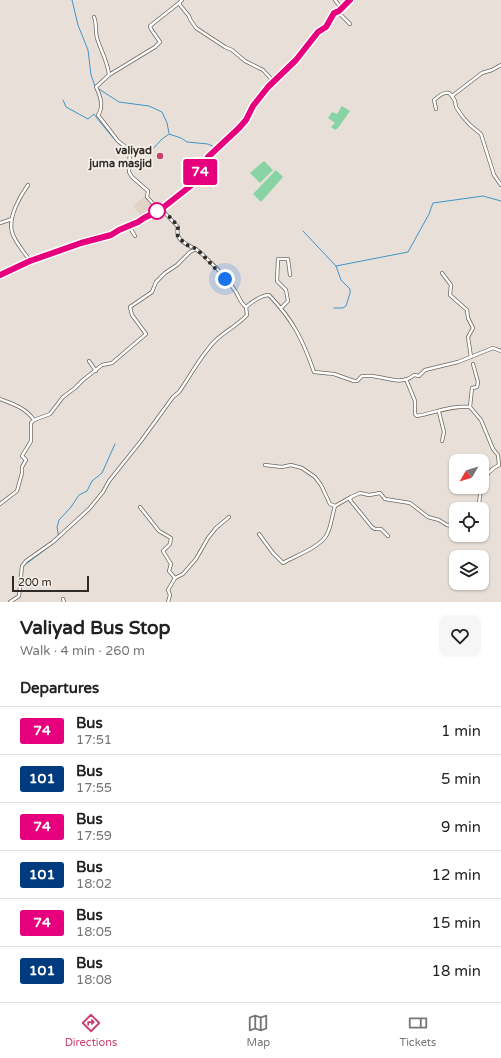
<!DOCTYPE html>
<meta charset="utf-8">
<style>
:root{--surface:#fff;--page:#f6f6f6;--text:#222;--muted:#767676;--line:#e0e0e0;--accent:#cb3f6f}
body{margin:0;font-family:"Varela Round",sans-serif;background:var(--page);color:var(--text);height:100vh;display:flex;flex-direction:column;font-size:15px;white-space:nowrap}
*{box-sizing:border-box;margin:0}
p{font-size:13px;color:var(--muted)}
.icon{flex:none;width:22px;height:22px;fill:none;stroke:currentColor;stroke-width:2;stroke-linecap:round;stroke-linejoin:round}
.map{position:relative;height:602px;overflow:hidden}
.drawer{display:flex;flex-direction:column;background:var(--surface);flex:1}
.drawer>*{flex:none}
.badge{padding:0 8px;border-radius:3px;font-size:14px;line-height:26px}
.needle{width:26px;rotate:232deg}
.tools{position:absolute;left:449px;top:454px;display:grid;gap:8px}
.tools a{display:grid;place-items:center;width:40px;height:40px;border-radius:8px;background:var(--surface);box-shadow:0 1px 3px #0004;font-size:20px}
.scale{position:absolute;left:12px;bottom:10px;width:77px;box-sizing:border-box;padding-left:4px;border:2px solid #2e2b28;border-top:0;font-size:11px;line-height:14px;white-space:nowrap;color:#2e2b28;-webkit-text-stroke:3px #f5ede6;paint-order:stroke}
.you{position:absolute;width:20px;height:20px;margin:-10px;border:3px solid #fff;border-radius:50%;background:#1a73e8;box-shadow:0 0 0 6px #1a73e833}
.map>.badge{position:absolute;translate:-50% -50%;box-shadow:0 0 0 2px #fff}
h2{padding:0 20px;font-size:15px;line-height:36px}
.round{display:grid;place-items:center;flex:none;width:42px;height:42px;border-radius:8px;background:var(--page)}
.head{display:flex;align-items:center;justify-content:space-between;height:68px;padding:0 20px}
h1{font-size:19px;font-weight:700;line-height:30px}
ul{padding:0;list-style:none}
li{display:flex;align-items:center;gap:12px;height:48px;padding:0 20px;border-top:1px solid var(--line)}
li div{flex:1}
li b{display:block;font-size:15px}
li em{font-style:normal}
li .badge{min-width:44px;font-weight:700;text-align:center}
.tab-bar{display:flex;justify-content:space-around;align-items:center;height:56px;border-top:1px solid var(--line);background:var(--surface);font-size:11px;color:var(--muted)}
.tab-bar a{display:grid;justify-items:center;gap:2px}
.tab-bar .current{color:var(--accent)}
.map>svg:first-child{display:block}
</style>
<div class="map">
<svg width="501" height="602" viewBox="0 0 501 602">
<rect width="100%" height="100%" fill="#e8e0d8"/>
<!-- built -->
<polygon fill="#e1d4c7" points="145,196 155,208 142,218 133,206"/>
<!-- green -->
<g fill="#87d3a3">
<polygon points="342,106 350,111 338,128 335,130 331,127 335,123 328,118 332,112 337,114"/>
<polygon points="264,161 273,170 260,183 250,173"/>
<polygon points="276,170 283,177 261,202 253,194"/>
</g>
<g fill="none" stroke-linecap="round" stroke-linejoin="round">
<!-- stream -->
<g stroke="#3f94c6" stroke-width="1">
<polyline points="72,0 78,25 88,50 91,75 95,86"/>
<polyline points="99,89 119,102 149,106 162,112 167,123 169,133"/>
<path d="M63 100 66 107 88 119 94 114C98 120 120 147 125 149 131 151 135 148 141 149 143 149 147 152 149 153L162 139 169 134 181 138 187 142 208 144 214 147"/>
<polyline points="303,231 336,266 341,280 350,289 350,293 346,306 343,308 334,308"/>
<polyline points="336,266 408,252 429,214 433,203 483,196 501,201"/>
<polyline points="26,564 59,539 57,527 59,520 71,507 79,495 87,491 92,481 102,473 115,444"/>
</g>
<defs>
<g id="street">
<polyline points="182,0 180,2 180,5 189,16 190,19 196,28 225,47 232,50 245,61 263,70 274,82"/>
<polyline points="335,0 341,8"/>
<polyline points="339,11 341,15 350,24"/>
<path d="M94 17C97 24 95 31 97 38 101 51 108 62 109 75L96 87C100 95 104 107 98 115L118 141 126 147 130 148 129 172 132 177 148 191 147 197 159 210"/>
<polyline points="501,65 492,70 482,73 452,96 455,101 456,107 462,116 470,125 481,134 494,175 501,185"/>
<polyline points="109,75 155,47 160,42 151,29 150,26 179,3"/>
<path d="M436 109 434 100C439 96 443 92 449 93L452 96"/>
<path d="M28 185C20 196 8 217 12 232 14 241 25 253 30 261"/>
<path d="M160 210 165 213 178 227C174 244 192 244 202 254 213 265 226 276 234 289 239 295 239 302 246 307"/>
<polyline points="0,223 12,219"/>
<polyline points="129,226 135,236"/>
<polyline points="442,273 451,285 450,295 467,310 468,318 473,328 468,337 471,357"/>
<path d="M246 307C252 302 261 295 269 295 293 320 303 340 314 372L334 374 354 381H357L362 376C365 376 368 376 372 376 385 377 402 386 414 375L419 376 425 370 458 362 493 348 501 351"/>
<polyline points="281,308 288,301 286,290 277,281 278,259 288,259 290,275"/>
<polyline points="89,361 96,371"/>
<path d="M406 379 415 401V414L417 416C434 413 453 405 470 407L481 420 493 449 498 455 499 465C490 469 485 476 482 485"/>
<path d="M0 399C13 404 26 408 34 420"/>
<polyline points="470,407 472,388 477,387 478,382 473,364"/>
<polyline points="439,412 444,432 442,441"/>
<polyline points="265,465 282,467 291,465 302,468 315,477 321,485 330,504 335,506 351,497"/>
<polyline points="0,504 17,491 22,473 22,467 26,460 22,456 31,441 31,423 34,420 50,414 63,397 75,388 83,380 102,365 112,363 146,334 132,315 130,307 152,292 156,282 165,273 177,265 190,252 196,249"/>
<polyline points="140,507 159,531 171,538 170,544 163,551 171,564 169,571 175,578"/>
<polyline points="476,509 479,504 481,487"/>
<path d="M259 534 273 553 283 563C295 556 318 548 326 536 331 529 332 515 335 506"/>
<polyline points="388,536 381,529 375,529 372,527 350,500 351,497 360,493 369,495 380,493 385,499 410,503 428,517 439,520 447,525 456,527"/>
<polyline points="63,599 64,602"/>
<path d="M10 602 19 596 22 566 26 561 53 542 89 509 103 492 109 481 141 441 173 397 179 392C191 375 201 355 215 341 225 331 237 326 247 315L246 307"/>
<polyline points="168,602 170,595 168,590 175,578 183,574 196,559 208,538 216,528 229,517"/>
</g>
<polyline id="secondary" points="0,275 30,261 81,243 111,235 119,230 138,222 144,217 160,210 193,184 203,169 205,162 208,157 239,128 246,120 253,106 268,87 296,60 318,32 326,27 334,13 339,11 349,0"/>
</defs>
<!-- street casing -->
<use href="#street" stroke="#6d665f" stroke-width="4"/>
<!-- secondary casing -->
<use href="#secondary" stroke="#6d665f" stroke-width="5"/>
<!-- street -->
<use href="#street" stroke="#fff" stroke-width="2.5"/>
<!-- secondary -->
<use href="#secondary" stroke="#fff" stroke-width="3.5"/>
</g>
<g fill="none" stroke-linecap="round" stroke-linejoin="round">
<defs>
<polyline id="line" points="0,275 30,261 81,243 111,235 119,230 138,222 144,218 160,210 193,184 203,169 205,162 208,157 239,128 246,120 253,106 268,87 296,60 318,32 326,27 334,13 339,11 350,0"/>
</defs>
<!-- line casing -->
<use href="#line" stroke="#fff" stroke-width="9"/>
<!-- line -->
<use href="#line" stroke="#e6007e" stroke-width="6"/>
<!-- walk -->
<path stroke="#2e2b28" stroke-width="4" stroke-dasharray="0 7.2" d="M157 211C165 210 174 221 178 227L177 233 178 237 187 245 193 247 201 253 225 279"/>
</g>
<!-- markers -->
<circle fill="#cb3f6f" stroke="#f5ede6" stroke-width="1.5" cx="160" cy="156" r="4"/>
<circle fill="#fff" stroke="#e6007e" stroke-width="2" cx="157" cy="211" r="8"/>
<g text-anchor="middle" dominant-baseline="central" stroke-width="4" stroke-linejoin="round" paint-order="stroke">
<!-- poi labels -->
<g font-size="11" font-weight="bold" fill="#2e2b28" stroke="#f5ede6" text-anchor="end">
<text x="152" y="150">valiyad<tspan x="152" dy="13">juma masjid</tspan></text>
</g>
</g>
</svg>
<div class="tools">
<a><svg class="needle" viewBox="-14 -14 28 28"><path d="M0-13l5 13h-10z" fill="#e53935"/><path d="M0 13l5-13h-10z" fill="#767676"/></svg></a>
<a><svg class="icon" aria-label="locate" viewBox="0 0 24 24"><circle cx="12" cy="12" r="6"/><path d="M12 2v4M12 18v4M2 12h4M18 12h4"/></svg></a>
<a><svg class="icon" aria-label="layers" viewBox="0 0 24 24"><path d="M12 4l9 5-9 5-9-5zM3 14l9 5 9-5"/></svg></a>
</div>
<div class="scale">200 m</div>
<div class="you" style="left:225px;top:279px"></div>
<b class="badge" style="left:200px;top:172px;background:#e6007e;color:#fff">74</b>
</div>
<section class="drawer">
<div class="head"><div><h1>Valiyad Bus Stop</h1><p>Walk · 4 min · 260 m</p></div><a class="round"><svg class="icon" aria-label="heart" viewBox="0 0 24 24"><path d="M12 20l-8-8c-3-5 5-10 8-4 3-6 11-1 8 4z"/></svg></a></div>
<h2>Departures</h2>
<ul>
<li><span class="badge" style="background:#e6007e;color:#fff">74</span><div><b>Bus</b><p>17:51</p></div><em>1 min</em></li>
<li><span class="badge" style="background:#003b80;color:#fff">101</span><div><b>Bus</b><p>17:55</p></div><em>5 min</em></li>
<li><span class="badge" style="background:#e6007e;color:#fff">74</span><div><b>Bus</b><p>17:59</p></div><em>9 min</em></li>
<li><span class="badge" style="background:#003b80;color:#fff">101</span><div><b>Bus</b><p>18:02</p></div><em>12 min</em></li>
<li><span class="badge" style="background:#e6007e;color:#fff">74</span><div><b>Bus</b><p>18:05</p></div><em>15 min</em></li>
<li><span class="badge" style="background:#003b80;color:#fff">101</span><div><b>Bus</b><p>18:08</p></div><em>18 min</em></li>
</ul>
</section>
<nav class="tab-bar">
<a class="current"><svg class="icon" aria-label="directions" viewBox="0 0 24 24"><path d="M12 3l9 9-9 9-9-9zM9 14v-3h6M13 9l2 2-2 2"/></svg>Directions</a>
<a><svg class="icon" aria-label="map" viewBox="0 0 24 24"><path d="M3 6l6-2 6 2 6-2v14l-6 2-6-2-6 2zM9 4v14M15 6v14"/></svg>Map</a>
<a><svg class="icon" aria-label="tickets" viewBox="0 0 24 24"><path d="M3 7h18v10H3zM15 7v10"/></svg>Tickets</a>
</nav>
